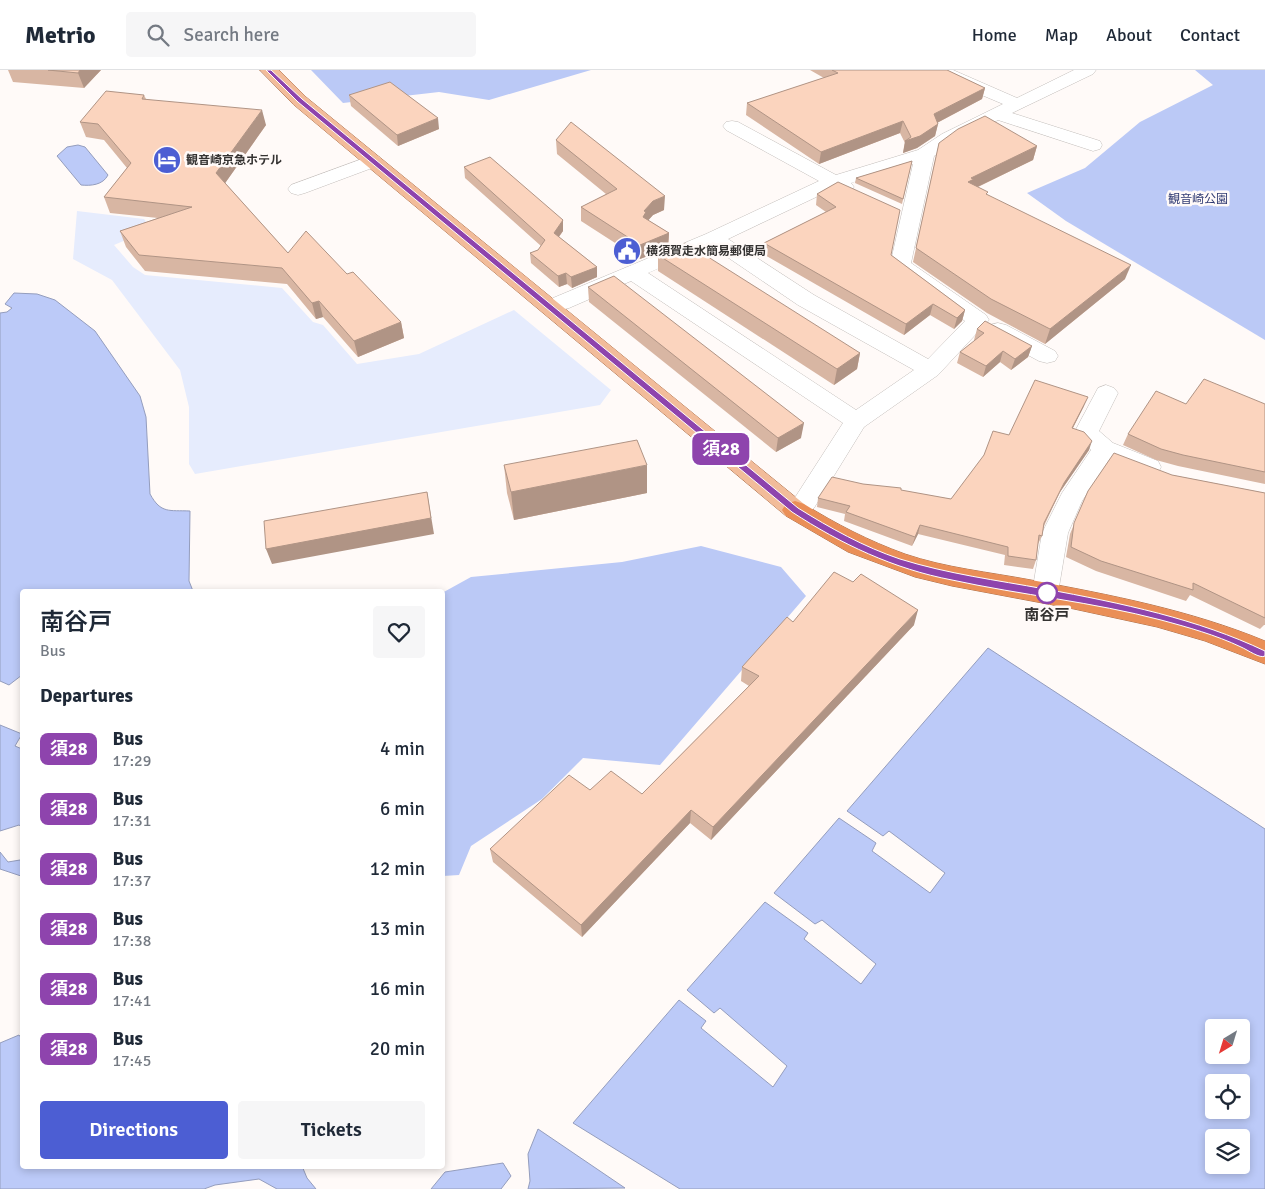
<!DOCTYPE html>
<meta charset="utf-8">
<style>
:root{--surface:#fff;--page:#f6f6f7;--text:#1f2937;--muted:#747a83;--line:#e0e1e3;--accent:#4c5ed3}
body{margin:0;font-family:Signika,"Noto Sans JP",sans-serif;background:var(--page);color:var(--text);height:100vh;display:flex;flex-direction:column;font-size:19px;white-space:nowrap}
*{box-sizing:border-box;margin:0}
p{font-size:16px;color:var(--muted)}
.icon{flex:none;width:28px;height:28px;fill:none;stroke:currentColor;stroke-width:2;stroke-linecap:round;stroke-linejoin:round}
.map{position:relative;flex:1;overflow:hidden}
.details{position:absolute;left:20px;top:519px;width:425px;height:580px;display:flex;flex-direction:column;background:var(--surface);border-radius:5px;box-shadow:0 2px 8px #0003}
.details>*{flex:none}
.badge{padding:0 10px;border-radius:8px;font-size:18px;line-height:32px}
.needle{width:32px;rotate:218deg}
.tools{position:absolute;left:1205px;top:949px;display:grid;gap:10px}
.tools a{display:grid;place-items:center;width:45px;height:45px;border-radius:5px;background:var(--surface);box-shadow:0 2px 8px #0003;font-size:25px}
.map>.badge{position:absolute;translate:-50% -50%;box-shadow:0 0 0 2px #fff}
h2{padding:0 20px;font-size:19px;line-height:45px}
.round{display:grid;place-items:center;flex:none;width:52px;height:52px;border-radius:5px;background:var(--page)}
.head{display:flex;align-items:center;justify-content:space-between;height:85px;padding:0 20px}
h1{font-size:24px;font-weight:600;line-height:38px}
.primary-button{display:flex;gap:10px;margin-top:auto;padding:10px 20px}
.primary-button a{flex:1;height:58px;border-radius:5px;background:var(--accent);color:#fff;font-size:20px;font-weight:600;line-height:58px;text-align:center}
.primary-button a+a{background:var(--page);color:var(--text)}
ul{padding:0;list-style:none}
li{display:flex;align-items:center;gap:15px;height:60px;padding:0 20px}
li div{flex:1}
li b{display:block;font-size:19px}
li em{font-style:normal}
li .badge{min-width:55px;font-weight:700;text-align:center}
header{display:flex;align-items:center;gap:30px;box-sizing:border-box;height:70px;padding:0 25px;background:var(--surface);border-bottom:1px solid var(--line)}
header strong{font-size:24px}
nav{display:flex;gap:28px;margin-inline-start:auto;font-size:18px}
.search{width:350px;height:45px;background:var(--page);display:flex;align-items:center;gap:12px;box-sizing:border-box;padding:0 18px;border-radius:5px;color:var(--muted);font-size:19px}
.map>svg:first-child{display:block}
</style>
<header>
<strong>Metrio</strong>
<div class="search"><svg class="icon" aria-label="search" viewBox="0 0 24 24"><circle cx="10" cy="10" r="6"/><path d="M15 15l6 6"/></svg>Search here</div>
<nav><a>Home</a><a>Map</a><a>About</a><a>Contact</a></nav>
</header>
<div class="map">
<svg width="1265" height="1119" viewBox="0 0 1265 1119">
<rect width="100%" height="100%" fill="#fffaf8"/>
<!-- green -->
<polygon fill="#e6ecfd" points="77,141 144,149 152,159 114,175 133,197 145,205 282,218 313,252 323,255 357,294 419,284 514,240 611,320 600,335 195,404 189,394 189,337 180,300 112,210 73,189"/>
<!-- forest -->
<g fill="#bbc9f6">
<polygon points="311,0 591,0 489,30 439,22 343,33"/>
<polygon points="1195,0 1265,0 1265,270 1066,151 1027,123 1085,98 1140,52 1213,15"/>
<polygon points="701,476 781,497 806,526 660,695 583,688 542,729 471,776 459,805 443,806 442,523 471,507 622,492"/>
</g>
<!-- water -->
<g fill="#bccaf8" stroke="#949dbd" fill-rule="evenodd">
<path d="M78 75 85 77 108 105C103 115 91 116 81 115L57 86 67 77Z"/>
<path d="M14 223 37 224 55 230 95 261 140 326 146 347 150 424C161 444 169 440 190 441L189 511 193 521H22V605L9 615 0 611V243L7 242 12 238 5 234Z"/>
<path d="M988 578 1265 759V1119H680L573 1053 679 930 706 951 701 958 773 1017 787 996 720 938 714 943 687 920 765 832 808 863 804 869 861 914 876 894 822 850 815 854 774 823 839 748 876 773 872 781 930 823 945 803 889 761 883 766 847 741ZM1214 958H1241V985H1214ZM1214 1012H1241V1040H1214ZM1214 1068H1241V1095H1214Z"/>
<polygon points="0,655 22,664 15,676 22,679 22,757 19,755 0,761"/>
<polygon points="0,782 8,792 20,790 22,793 22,805 21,806 0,799"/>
<polygon points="19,965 22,969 22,1096 302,1096 307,1108 316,1119 277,1119 259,1109 215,1115 204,1119 0,1119 0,973"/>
<polygon points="538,1059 625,1118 528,1119 530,1111 528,1084"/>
<polygon points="503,1093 511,1106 501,1119 431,1119 445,1102"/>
</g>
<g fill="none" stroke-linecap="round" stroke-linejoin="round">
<defs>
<g id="minor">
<path d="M929 0H953L1017 28 1074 0H1096L1093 4 1012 43 1100 71 1102 75 1100 79 1093 81 998 50 954 72 934 86 911 193 986 245 989 250 938 305 864 357 814 438C804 446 799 450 786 446L782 440 786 434 796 426 843 353 631 211 569 238 561 240 553 238 550 233 553 228 706 164 819 111 726 60 723 56 726 52 732 51 738 52 836 105 918 80 942 64 1003 34 932 4ZM913 94 890 195 893 199 965 251 928 289 814 225 728 169 833 119 844 123 851 121 854 117 851 113ZM711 176 798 235 914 300 856 340 648 203Z"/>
<polygon points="373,85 380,87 382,91 380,95 305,123 298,125 291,123 288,119 291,115"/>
<polygon points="998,253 1006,255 1055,281 1058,286 1055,291 1047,293 1039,291 990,265 987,260 990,255"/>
<polygon points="1106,315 1114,318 1118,323 1099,361 1113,373 1158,391 1161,397 1158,403 1149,406 1109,390 1082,431 1068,463 1058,523 1054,530 1045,533 1036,530 1032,523 1042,463 1062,423 1091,380 1074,363 1098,318"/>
</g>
<polygon id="major" points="260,0 279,0 306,27 804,434 808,440 804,446 795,449 786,446 294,35"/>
<path id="highway" d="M795 431 804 434C836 454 869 471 905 484 946 498 989 502 1031 510 1111 525 1190 540 1265 571V594L1205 571 1157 557 1074 539 952 516 915 507 848 482 786 446 782 440 786 434Z"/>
</defs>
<!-- minor casing -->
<use href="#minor" stroke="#c3bebb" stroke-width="1"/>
<!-- major casing -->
<use href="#major" stroke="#ab6f4a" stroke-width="1"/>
<!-- highway casing -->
<use href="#highway" stroke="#ab6f4a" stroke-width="1"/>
<!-- minor -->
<use href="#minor" fill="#fff" fill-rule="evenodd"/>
<!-- major -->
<use href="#major" fill="#f2bc9a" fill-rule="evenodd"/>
<!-- highway -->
<use href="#highway" fill="#ea8f57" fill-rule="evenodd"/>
</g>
<!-- wall -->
<g fill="#d8b6a3">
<polygon points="8,0 101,0 84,18 13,12"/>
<polygon points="810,0 947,0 985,18 982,29 937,53 938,54 935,66 917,78 903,83 905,73 900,63 819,94 746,45 747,33 824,8"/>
<polygon points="144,25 146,29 266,55 225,113 288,183 347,204 401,252 404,268 358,287 323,247 316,249 287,214 145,201 126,177 120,161 158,148 110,143 104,127 127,98 104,70 86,67 80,52"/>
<polygon points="349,25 439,59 398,76 351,36"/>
<polygon points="556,70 664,140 653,145 648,150 669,163 668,178 640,189 581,151 581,137 606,124 557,84"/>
<polygon points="939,73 1037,76 1033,90 978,117 988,125 1125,209 1045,274 987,243 913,192"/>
<polygon points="912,91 902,134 855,113 856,108"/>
<polygon points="464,97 563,150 563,161 559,167 597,197 597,207 572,218 567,214 559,217 531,193 530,183 538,180 541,176 465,108"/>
<polygon points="838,112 891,185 965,240 962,251 954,259 930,245 904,265 763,184 764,173 826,142 816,135 817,124"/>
<polygon points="658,185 860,283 857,299 834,315 658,201"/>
<polygon points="588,217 801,368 776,382 589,232"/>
<polygon points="977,259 1032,276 1028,287 1011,300 1000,292 983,307 957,293 960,282 975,271 974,270"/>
<polygon points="1186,334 1265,334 1265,414 1178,396 1156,390 1123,375 1128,364"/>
<polygon points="1084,336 1073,358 1089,380 1060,422 1044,456 1042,466 1038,474 1036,490 1033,499 1004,495 1005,485 918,464 912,476 844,451 845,444 817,437 818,428 863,414 951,429 1009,365"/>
<polygon points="504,395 647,423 514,450 507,423"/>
<polygon points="1172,405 1265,423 1265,555 1264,555 1260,559 1190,525 1186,531 1096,501 1066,487 1070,464 1088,421"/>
<polygon points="793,552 914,555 711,770 690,753 582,867 493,792 490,779 642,724 749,616 741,611 742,597"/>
</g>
<!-- shaded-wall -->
<g fill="#b09485">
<polygon points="80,0 101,0 84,18 78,3"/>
<polygon points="985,18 982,29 931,56 934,44"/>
<polygon points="262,40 266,55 221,119 216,103"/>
<polygon points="438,48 439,59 398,76 397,65"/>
<polygon points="903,51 900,63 819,94 821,82"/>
<polygon points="938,54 935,66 917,78 903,83 905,71"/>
<polygon points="1037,76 1033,90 971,120 968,112 971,108"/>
<polygon points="665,126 664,140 653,145 646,153 643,147 644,141 653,131"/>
<polygon points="563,150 563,161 554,173 554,163"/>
<polygon points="669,163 668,178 640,189 640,175"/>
<polygon points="1131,195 1125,209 1045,274 1050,259"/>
<polygon points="597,197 597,207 572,218 571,207"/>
<polygon points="566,203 567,214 559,217 558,206"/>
<polygon points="319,231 323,247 316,249 312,233"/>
<polygon points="933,234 930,245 904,265 906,254"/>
<polygon points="965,240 962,251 954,259 957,248"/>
<polygon points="401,252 404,268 358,287 354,271"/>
<polygon points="1032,276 1028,287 1011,300 1015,289"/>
<polygon points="1003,281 1000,292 983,307 986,296"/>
<polygon points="860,283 857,299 834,315 837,299"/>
<polygon points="1088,327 1084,336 1068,367 1072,358"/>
<polygon points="804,353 801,368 776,382 778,368"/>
<polygon points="1092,371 1089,380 1060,422 1040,462 1064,413"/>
<polygon points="647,395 647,423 514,450 511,422"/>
<polygon points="427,422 434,464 272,494 266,479"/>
<polygon points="920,455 918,464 912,476 915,467"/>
<polygon points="918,540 914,555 711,770 713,757"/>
<polygon points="691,740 690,753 582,867 581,855"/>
</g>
<!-- building -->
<g fill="#fbd4be" stroke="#b09485">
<polygon points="48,0 80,0 78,3"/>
<polygon points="832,0 947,0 985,18 934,44 938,54 920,66 905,71 911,67 903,51 821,82 747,33 838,3"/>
<polygon points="390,12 438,48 397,65 349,25"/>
<polygon points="106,21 144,25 142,29 262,40 216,103 288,183 306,161 347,204 353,202 401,252 354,271 319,231 312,233 282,198 139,185 120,161 192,137 104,127 131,93 98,54 80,52"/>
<polygon points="985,46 1037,76 971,108 974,109 968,112 988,122 986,124 1131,195 1050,259 991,229 916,178 939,73 958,59"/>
<polygon points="571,52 665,126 653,131 644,141 646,142 643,147 669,163 640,175 581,137 617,119 556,70"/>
<polygon points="490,87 563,150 554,163 597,197 571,207 566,203 558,206 530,183 538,180 545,170 464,97"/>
<polygon points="912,91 903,129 856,108"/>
<polygon points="838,112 900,140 891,185 965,240 957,248 933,234 906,254 764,173 836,137 817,124"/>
<polygon points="686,173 860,283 837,299 658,185"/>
<polygon points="614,206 804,353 778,368 588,217"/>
<polygon points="985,251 1032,276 1015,289 1003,281 986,296 960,282 984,263 977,259"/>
<polygon points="1204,309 1265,334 1265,402 1183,385 1161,379 1128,364 1156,321 1186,334"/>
<polygon points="1035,310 1088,327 1072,358 1084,362 1092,371 1064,413 1044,453 1042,466 1039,465 1036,490 1008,486 1008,477 920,455 915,467 846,442 850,436 818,428 832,407 863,414 901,418 901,420 951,429 984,385 993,361 1009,365"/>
<polygon points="637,370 647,395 511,422 504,395"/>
<polygon points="1114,383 1172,405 1265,423 1265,548 1193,513 1193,520 1101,491 1071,477 1074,453 1088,421"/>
<polygon points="427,422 431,448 266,479 264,451"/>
<polygon points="834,502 853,512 861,504 918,540 713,757 691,740 581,855 490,779 569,705 590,720 611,701 642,724 759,606 742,597 787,547 793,552"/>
</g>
<!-- line -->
<path fill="#8e44ad" stroke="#fff" d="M266 0H271L302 29 798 438C830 458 864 477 900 489 948 504 996 510 1045 519 1121 533 1198 549 1265 581V586C1260 589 1248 580 1241 577 1216 565 1187 557 1161 550 1093 532 1021 525 952 510 894 499 841 474 792 442L298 32Z"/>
<!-- icons -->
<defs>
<symbol id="hotel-disc" viewBox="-11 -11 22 22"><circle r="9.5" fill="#4c5ed3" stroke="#fffaf8"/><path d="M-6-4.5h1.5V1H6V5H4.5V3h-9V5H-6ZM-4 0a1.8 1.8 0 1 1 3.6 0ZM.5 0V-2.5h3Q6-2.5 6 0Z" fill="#fff"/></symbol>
<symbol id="civic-disc" viewBox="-11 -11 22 22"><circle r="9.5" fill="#4c5ed3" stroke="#fffaf8"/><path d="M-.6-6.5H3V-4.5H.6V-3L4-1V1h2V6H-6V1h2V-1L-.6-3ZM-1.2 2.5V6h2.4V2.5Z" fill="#fff"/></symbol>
</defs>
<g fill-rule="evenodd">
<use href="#hotel-disc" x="151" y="74" width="32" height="32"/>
<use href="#civic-disc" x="611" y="165" width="32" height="32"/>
</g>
<!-- markers -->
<circle fill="#fff" stroke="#8e44ad" stroke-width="2.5" cx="1047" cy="523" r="10"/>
<g text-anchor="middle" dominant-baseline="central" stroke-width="5" stroke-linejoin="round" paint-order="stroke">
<!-- far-poi labels -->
<g font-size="12" font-weight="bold" fill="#353332" stroke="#fffaf8" text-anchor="start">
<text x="186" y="90">観音崎京急ホテル</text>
<text x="646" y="181">横須賀走水簡易郵便局</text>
</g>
<!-- far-park labels -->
<g font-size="12" fill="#2f3a72" stroke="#fffaf8">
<text x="1198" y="129">観音崎公園</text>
</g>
<!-- stop labels -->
<g font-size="15" font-weight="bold" fill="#353332" stroke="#fffaf8">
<text x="1047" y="545">南谷戸</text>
</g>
</g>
</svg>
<div class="tools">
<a><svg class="needle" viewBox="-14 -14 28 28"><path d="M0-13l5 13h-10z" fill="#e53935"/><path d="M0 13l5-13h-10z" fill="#747a83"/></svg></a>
<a><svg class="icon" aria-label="locate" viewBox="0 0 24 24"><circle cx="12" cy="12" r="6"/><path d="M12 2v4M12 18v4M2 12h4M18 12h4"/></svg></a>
<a><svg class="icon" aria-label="layers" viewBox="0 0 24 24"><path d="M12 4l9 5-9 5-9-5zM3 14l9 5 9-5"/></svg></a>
</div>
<b class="badge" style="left:721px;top:379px;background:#8e44ad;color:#fff">須28</b>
<section class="details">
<div class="head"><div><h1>南谷戸</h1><p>Bus</p></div><a class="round"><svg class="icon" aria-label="heart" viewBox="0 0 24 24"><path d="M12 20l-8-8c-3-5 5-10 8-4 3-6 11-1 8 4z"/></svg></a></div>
<h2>Departures</h2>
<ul>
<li><span class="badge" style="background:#8e44ad;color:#fff">須28</span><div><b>Bus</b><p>17:29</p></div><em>4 min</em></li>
<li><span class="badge" style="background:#8e44ad;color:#fff">須28</span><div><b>Bus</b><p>17:31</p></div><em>6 min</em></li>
<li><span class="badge" style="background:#8e44ad;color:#fff">須28</span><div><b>Bus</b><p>17:37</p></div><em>12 min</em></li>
<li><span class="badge" style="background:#8e44ad;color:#fff">須28</span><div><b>Bus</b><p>17:38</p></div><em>13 min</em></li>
<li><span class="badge" style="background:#8e44ad;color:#fff">須28</span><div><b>Bus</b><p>17:41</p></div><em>16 min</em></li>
<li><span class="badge" style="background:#8e44ad;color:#fff">須28</span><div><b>Bus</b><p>17:45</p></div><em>20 min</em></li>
</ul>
<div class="primary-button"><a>Directions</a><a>Tickets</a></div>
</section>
</div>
